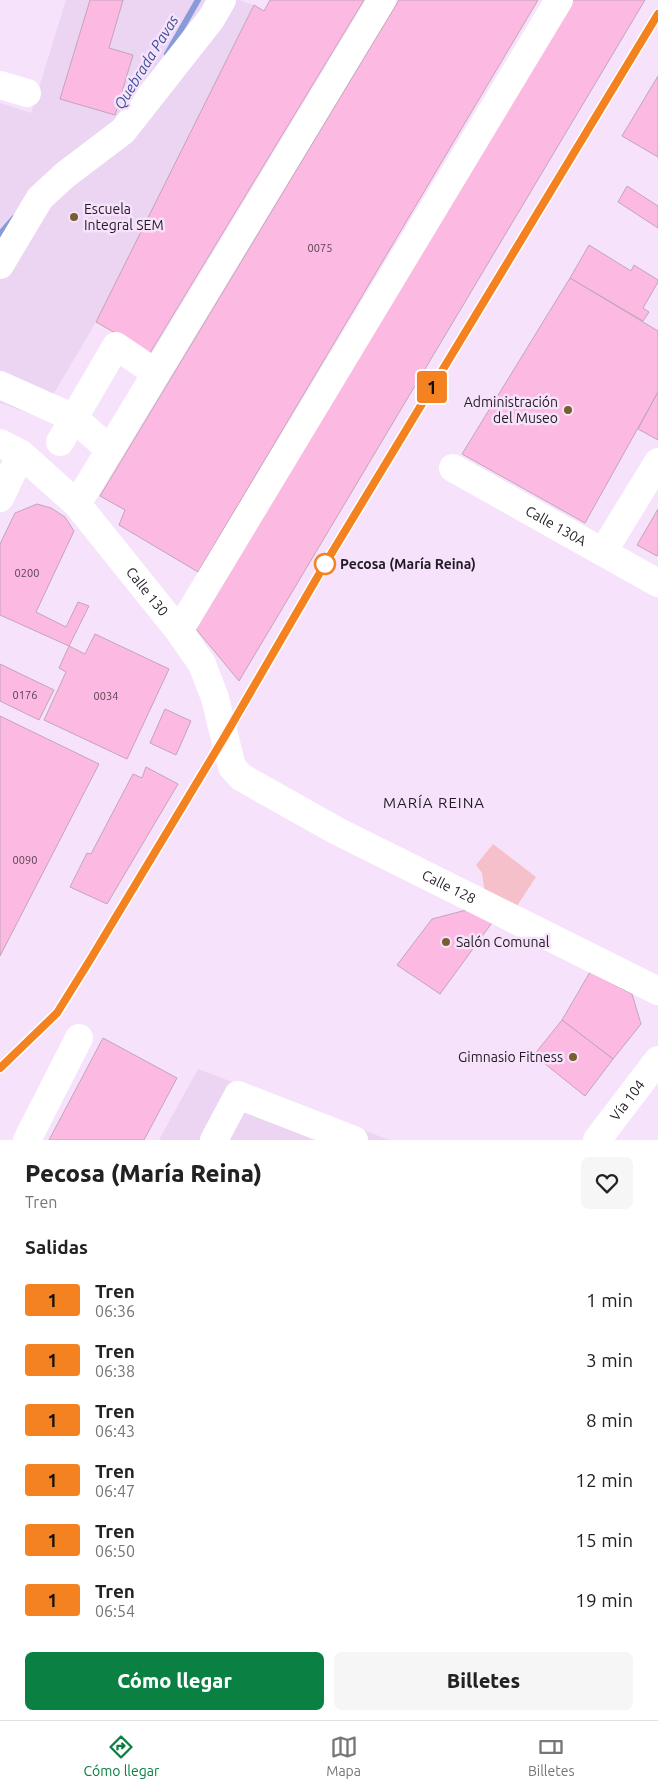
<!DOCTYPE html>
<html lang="es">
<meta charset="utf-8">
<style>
:root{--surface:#fff;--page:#f6f6f6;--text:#222;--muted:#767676;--line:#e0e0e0;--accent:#0b8043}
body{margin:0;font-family:Ubuntu,sans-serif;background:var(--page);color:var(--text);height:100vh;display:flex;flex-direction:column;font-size:19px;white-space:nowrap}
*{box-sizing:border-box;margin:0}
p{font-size:16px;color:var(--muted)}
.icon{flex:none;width:28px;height:28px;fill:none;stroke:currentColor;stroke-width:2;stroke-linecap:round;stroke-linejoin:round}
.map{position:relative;height:1140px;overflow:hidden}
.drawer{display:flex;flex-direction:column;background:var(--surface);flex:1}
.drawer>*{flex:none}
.badge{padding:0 10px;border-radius:4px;font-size:18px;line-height:32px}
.map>.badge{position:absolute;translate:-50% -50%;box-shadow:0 0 0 2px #fff}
h2{padding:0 25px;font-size:19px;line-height:45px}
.round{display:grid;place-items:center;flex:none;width:52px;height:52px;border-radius:8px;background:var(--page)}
.headline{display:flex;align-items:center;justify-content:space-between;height:85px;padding:0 25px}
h1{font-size:24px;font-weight:800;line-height:38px}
.button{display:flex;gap:10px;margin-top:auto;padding:10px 25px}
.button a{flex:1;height:58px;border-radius:8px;background:var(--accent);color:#fff;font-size:20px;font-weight:800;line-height:58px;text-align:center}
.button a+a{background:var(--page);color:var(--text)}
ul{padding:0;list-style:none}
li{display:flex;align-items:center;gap:15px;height:60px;padding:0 25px}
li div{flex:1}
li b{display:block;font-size:19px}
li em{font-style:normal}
li .badge{min-width:55px;font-weight:700;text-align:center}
.menu{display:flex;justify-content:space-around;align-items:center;height:70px;border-top:1px solid var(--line);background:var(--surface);font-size:14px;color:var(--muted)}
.menu a{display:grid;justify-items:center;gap:2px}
.menu .selected{color:var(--accent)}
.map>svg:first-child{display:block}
</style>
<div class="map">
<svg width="658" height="1140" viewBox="0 0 658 1140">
<rect width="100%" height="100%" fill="#f6e3fb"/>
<!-- built -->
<g fill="#ecd4f3">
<polygon points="66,0 239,0 254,5 96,322 40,417 0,403 0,103 31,113"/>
<polygon points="198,1069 282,1101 390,1140 159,1140"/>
</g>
<!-- green -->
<polygon fill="#f5c0c9" points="493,844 536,877 515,909 485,894 482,873 476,865"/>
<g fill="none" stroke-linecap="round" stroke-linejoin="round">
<!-- stream -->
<g stroke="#889bd8" stroke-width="6">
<polyline points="167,54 198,0"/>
<polyline points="0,234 14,218"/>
</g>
</g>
<!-- building -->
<g fill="#fcb9e1" stroke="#c2a6b6">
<polygon points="90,0 123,0 109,48 133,55 115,115 60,99"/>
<polygon points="270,0 364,0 150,353 96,322 254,5 264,11"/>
<polygon points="399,0 538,0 198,572 119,525 125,510 100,496"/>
<polygon points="572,0 645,0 239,681 196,629"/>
<polygon points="658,76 658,157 622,136"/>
<polygon points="627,186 658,206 658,228 618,202"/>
<polygon points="589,245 631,271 634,265 658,280 658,282 643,308 649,312 643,321 570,278"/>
<polygon points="570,278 658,331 658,392 585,523 462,454"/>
<polygon points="658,392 658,440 638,429"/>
<polygon points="37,504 51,508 65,517 74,531 36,612 66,627 78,602 89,606 69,646 0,615 0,544 15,513"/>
<polygon points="658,509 658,555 657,556 637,545"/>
<polygon points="95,634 169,669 127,759 44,720 66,672 59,668 69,646 85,654"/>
<polygon points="0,664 54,690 39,720 0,701"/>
<polygon points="165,709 191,721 176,755 150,743"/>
<polygon points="0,716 99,764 0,956"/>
<polygon points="146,767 178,784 107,904 70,887 87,853 91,854 133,774 142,778"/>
<polygon points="470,909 494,920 440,994 397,965 432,919"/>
<polygon points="590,972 632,994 641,1024 613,1059 562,1020"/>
<polygon points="562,1020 613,1059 585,1096 534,1055"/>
<polygon points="103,1038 177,1078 144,1140 49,1140"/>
</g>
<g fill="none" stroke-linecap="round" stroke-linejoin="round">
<!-- minor -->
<g stroke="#fff" stroke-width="28">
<polyline points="0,85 27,93"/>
<polyline points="0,265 40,198 65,175 123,131 211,19 222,0"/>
<polyline points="0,385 74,418 110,450"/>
<polyline points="60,442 116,346 156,373"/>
<path id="s1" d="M0 443 21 454 77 504 179 631 202 664 215 698 232 767 241 777 337 831 658 991"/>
<path id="s2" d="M453 468 658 583"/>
<polyline points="0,498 21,454"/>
<polyline points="77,504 382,0"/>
<polyline points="603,552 658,462"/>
<polyline points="179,631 559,0"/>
<polyline points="27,1140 79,1038"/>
<polyline points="214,1140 238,1095 354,1140"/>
</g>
<!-- major -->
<path stroke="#fff" stroke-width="28" id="s3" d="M597 1140 658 1060"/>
<!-- rail -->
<polyline stroke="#6e6371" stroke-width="4" stroke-dasharray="9 9" stroke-linecap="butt" points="0,1068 57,1013 90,960 225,736 325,564 658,14"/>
</g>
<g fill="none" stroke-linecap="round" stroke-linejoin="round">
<defs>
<polyline id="line" points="0,1068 57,1013 90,960 225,736 325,564 658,14"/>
</defs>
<!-- line casing -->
<use href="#line" stroke="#fff" stroke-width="11"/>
<!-- line -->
<use href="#line" stroke="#f58220" stroke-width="8"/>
</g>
<!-- markers -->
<g fill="#795e30" stroke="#f6e3fb" stroke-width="2">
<circle cx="74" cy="217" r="5"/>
<circle cx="568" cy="410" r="5"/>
<circle cx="446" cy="942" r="5"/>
<circle cx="573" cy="1057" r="5"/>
</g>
<circle fill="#fff" stroke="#f58220" stroke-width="2.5" cx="325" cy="564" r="10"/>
<g text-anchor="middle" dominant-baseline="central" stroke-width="5" stroke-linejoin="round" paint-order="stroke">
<!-- number labels -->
<g font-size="11" fill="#584252">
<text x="320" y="248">0075</text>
<text x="27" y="573">0200</text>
<text x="25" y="695">0176</text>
<text x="106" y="696">0034</text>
<text x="25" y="860">0090</text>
</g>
<!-- poi labels -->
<g font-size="14" fill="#211a23" stroke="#f6e3fb" text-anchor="start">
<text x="84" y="209">Escuela<tspan x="84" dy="16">Integral SEM</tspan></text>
<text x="558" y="402" text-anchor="end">Administración<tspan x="558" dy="16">del Museo</tspan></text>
<text x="456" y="942">Salón Comunal</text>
<text x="563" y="1057" text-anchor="end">Gimnasio Fitness</text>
</g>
<!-- street labels -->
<g font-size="14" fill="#211a23" stroke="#f6e3fb">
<text stroke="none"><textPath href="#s2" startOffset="118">Calle 130A</textPath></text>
<text stroke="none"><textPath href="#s1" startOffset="211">Calle 130</textPath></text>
<text stroke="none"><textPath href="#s1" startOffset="658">Calle 128</textPath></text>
<text stroke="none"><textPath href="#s3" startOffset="50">Vía 104</textPath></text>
</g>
<!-- stop labels -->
<g font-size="14" font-weight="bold" fill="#211a23" stroke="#f6e3fb" text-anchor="start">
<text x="340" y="564">Pecosa (María Reina)</text>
</g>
<!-- water labels -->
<g font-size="15" font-style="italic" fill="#3e519b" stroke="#f6e3fb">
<text transform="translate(146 62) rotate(-58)">Quebrada Pavas</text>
</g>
<!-- neighbourhood labels -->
<g font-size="15" letter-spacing="1" fill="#211a23" stroke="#f6e3fb">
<text x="434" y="802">MARÍA REINA</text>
</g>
</g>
</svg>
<b class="badge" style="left:432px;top:387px;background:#f58220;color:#111">1</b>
</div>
<section class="drawer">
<div class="headline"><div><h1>Pecosa (María Reina)</h1><p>Tren</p></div><a class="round"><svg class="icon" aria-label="heart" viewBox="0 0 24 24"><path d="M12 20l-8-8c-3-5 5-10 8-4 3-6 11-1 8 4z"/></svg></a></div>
<h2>Salidas</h2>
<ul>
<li><span class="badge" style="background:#f58220;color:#111">1</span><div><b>Tren</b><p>06:36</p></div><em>1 min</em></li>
<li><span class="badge" style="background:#f58220;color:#111">1</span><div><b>Tren</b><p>06:38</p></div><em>3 min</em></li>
<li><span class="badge" style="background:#f58220;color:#111">1</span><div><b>Tren</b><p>06:43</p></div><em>8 min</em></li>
<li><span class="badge" style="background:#f58220;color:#111">1</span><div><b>Tren</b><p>06:47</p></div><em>12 min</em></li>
<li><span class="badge" style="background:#f58220;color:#111">1</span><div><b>Tren</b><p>06:50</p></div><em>15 min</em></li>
<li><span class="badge" style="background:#f58220;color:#111">1</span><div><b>Tren</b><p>06:54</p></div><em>19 min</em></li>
</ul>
<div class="button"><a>Cómo llegar</a><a>Billetes</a></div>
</section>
<nav class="menu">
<a class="selected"><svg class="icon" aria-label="directions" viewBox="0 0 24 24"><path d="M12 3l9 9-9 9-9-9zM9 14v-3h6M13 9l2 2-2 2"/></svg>Cómo llegar</a>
<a><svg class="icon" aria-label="map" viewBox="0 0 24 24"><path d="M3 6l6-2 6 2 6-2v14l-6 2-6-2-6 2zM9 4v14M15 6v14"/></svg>Mapa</a>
<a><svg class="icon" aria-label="tickets" viewBox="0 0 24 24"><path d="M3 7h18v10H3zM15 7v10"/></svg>Billetes</a>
</nav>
